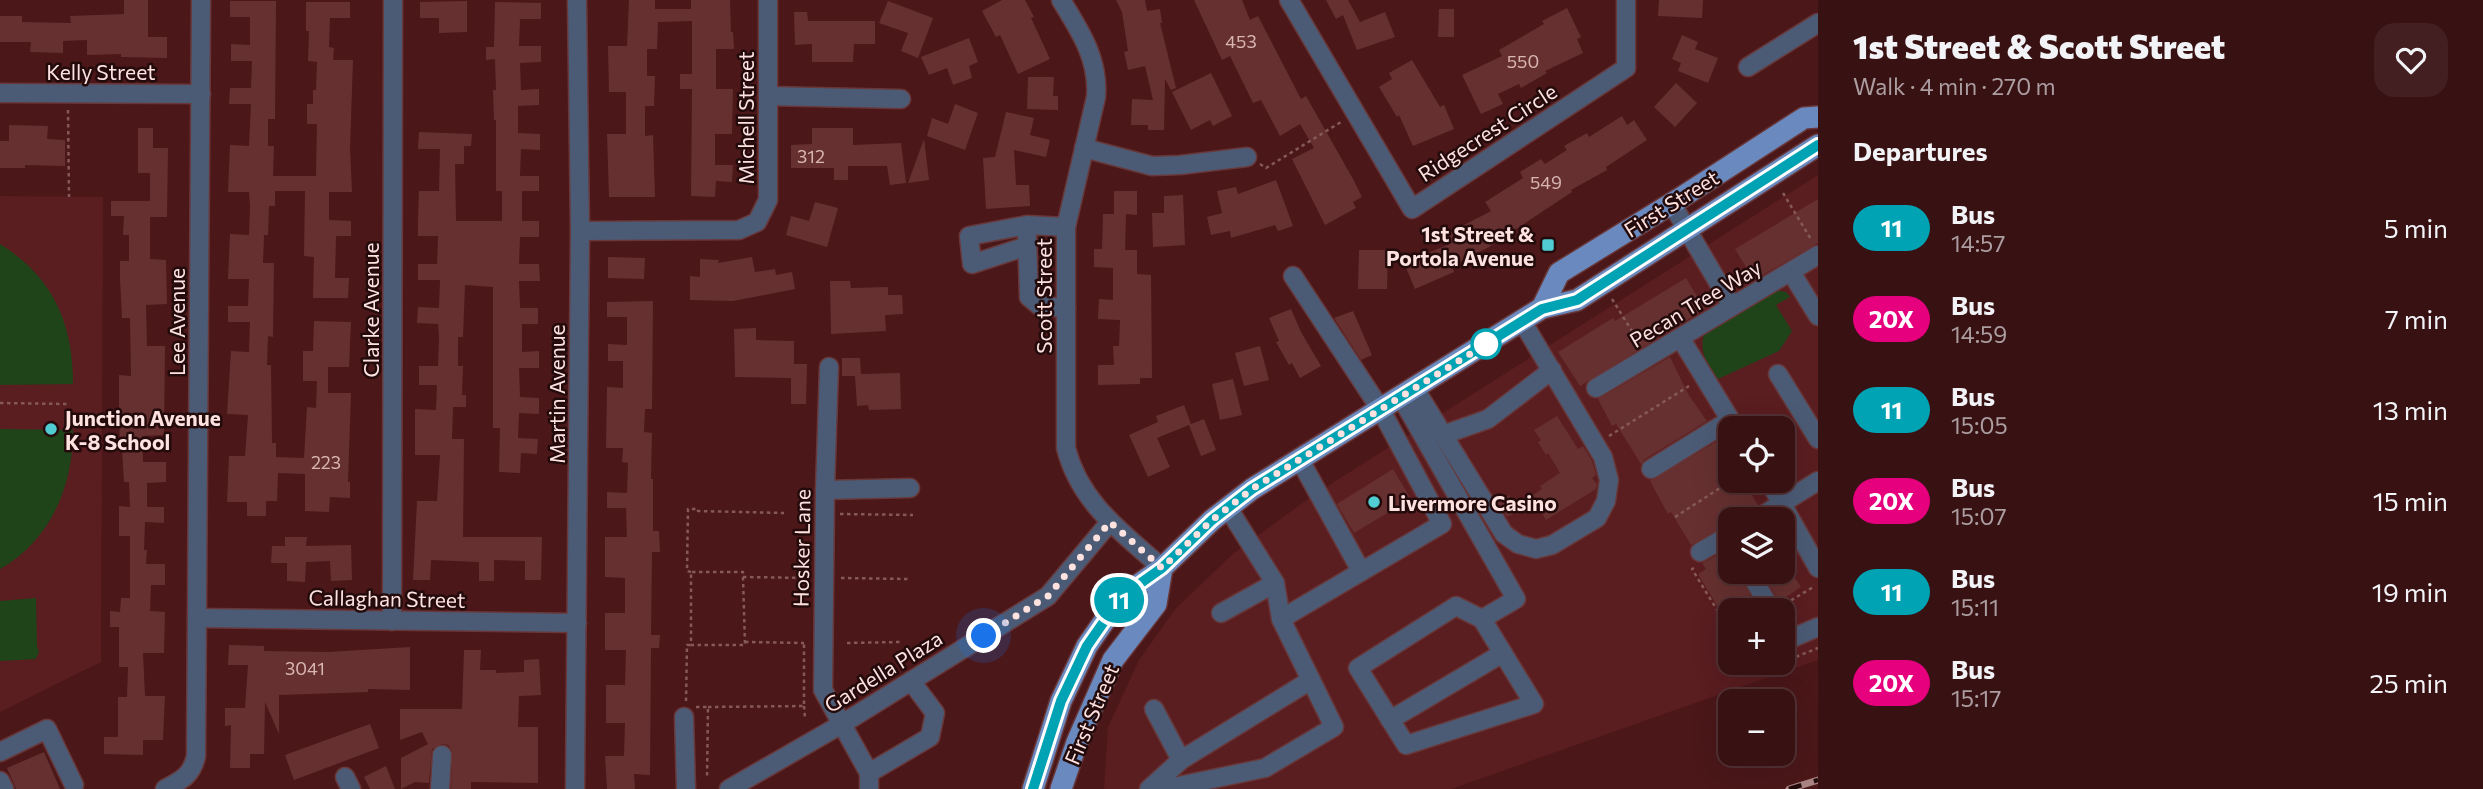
<!DOCTYPE html>
<meta charset="utf-8">
<style>
:root{--surface:#381113;--page:#431f21;--text:#f1f3f6;--muted:#ab9da0;--line:#523133}
body{margin:0;font-family:Commissioner,sans-serif;background:var(--page);color:var(--text);height:100vh;display:flex;flex-direction:column;font-size:26px;white-space:nowrap}
*{box-sizing:border-box;margin:0}
p{font-size:23px;color:var(--muted)}
.icon{flex:none;width:38px;height:38px;fill:none;stroke:currentColor;stroke-width:2;stroke-linecap:round;stroke-linejoin:round}
.map{position:relative;flex:1;overflow:hidden}
.panel{display:flex;flex-direction:column;background:var(--surface);width:665px}
.panel>*{flex:none}
.badge{padding:0 14px;border-radius:23px;font-size:24px;line-height:46px}
.tools{position:absolute;left:1718px;top:416px;display:grid;gap:14px}
.tools a{display:grid;place-items:center;width:77px;height:77px;border-radius:14px;background:var(--surface);box-shadow:0 7px 28px #0002,0 0 0 2px var(--line);font-size:35px}
.you{position:absolute;width:35px;height:35px;margin:-18px;border:5px solid #fff;border-radius:50%;background:#1a73e8;box-shadow:0 0 0 10px #1a73e833}
.map>.badge{position:absolute;translate:-50% -50%;box-shadow:0 0 0 4px #fff}
h2{padding:0 35px;font-size:26px;line-height:63px}
.round{display:grid;place-items:center;flex:none;width:74px;height:74px;border-radius:21px;background:var(--page)}
.headline{display:flex;align-items:center;justify-content:space-between;height:119px;padding:0 35px}
h1{font-size:33px;font-weight:800;line-height:52px}
ul{padding:0;list-style:none}
li{display:flex;align-items:center;gap:21px;height:91px;padding:0 35px}
li div{flex:1}
li b{display:block;font-size:26px}
li em{font-style:normal}
li .badge{min-width:77px;font-weight:700;text-align:center}
main{display:flex;flex:1;min-height:0}
.map>svg:first-child{display:block}
</style>
<main>
<div class="map">
<svg width="1818" height="789" viewBox="0 0 1818 789">
<rect width="100%" height="100%" fill="#4b1719"/>
<!-- built -->
<g fill="#5a1d20" fill-rule="evenodd">
<path d="M1818 175V660L1451 789H1104L1108 727 1139 660 1176 608 1234 553 1312 496ZM1731 429H1783V481H1731ZM1731 520H1783V572H1731ZM1731 611H1783V663H1731Z"/>
<polygon points="0,196 103,197 101,662 0,712"/>
</g>
<!-- green -->
<g fill="#204419">
<path d="M0 244C53 277 73 323 73 384L0 385Z"/>
<path d="M1776 290 1786 292 1790 297 1776 305 1792 331 1779 351 1718 379C1707 362 1699 354 1704 334Z"/>
<path d="M0 429 73 430C73 486 51 540 0 569Z"/>
<polygon points="36,598 37,647 39,651 36,659 0,661 0,601"/>
</g>
<!-- building -->
<g fill="#673030">
<polygon points="124,0 148,0 148,37 167,37 167,58 121,57 121,54 87,55 87,40 63,41 63,53 30,52 31,42 0,42 0,16 22,16 22,22 71,23 70,16 124,14"/>
<polygon points="629,0 655,0 655,9 691,9 691,0 730,0 731,32 733,32 734,49 716,49 716,89 733,89 732,134 715,134 715,165 733,165 732,182 716,181 715,197 691,196 692,89 680,89 680,74 692,74 692,21 658,22 657,49 647,49 647,76 655,76 654,106 645,106 645,136 653,135 655,197 609,197 607,134 626,134 626,92 609,92 608,46 627,46"/>
<polygon points="1002,0 1025,0 1034,17 1031,18 1050,59 1018,74 1000,35 996,37 982,11"/>
<polygon points="1116,0 1145,0 1147,11 1160,9 1162,23 1160,23 1176,88 1171,90 1165,79 1164,130 1148,130 1148,125 1131,125 1132,99 1153,100 1145,66 1128,70 1124,52 1128,51 1122,12"/>
<polygon points="1194,0 1242,0 1250,20 1258,16 1301,99 1306,96 1353,179 1362,197 1353,202 1356,208 1325,225 1292,159 1314,148 1300,124 1280,136 1261,100 1253,103 1230,56 1222,60"/>
<polygon points="1326,0 1348,0 1360,22 1385,12 1395,37 1357,50 1343,15 1336,19"/>
<polygon points="1659,0 1703,0 1702,18 1658,16"/>
<polygon points="230,1 276,1 275,119 268,119 268,146 274,146 273,176 316,176 317,124 307,124 307,104 313,104 313,90 316,90 317,62 308,61 309,31 306,31 306,2 350,2 350,18 330,18 329,47 334,48 333,60 353,60 350,148 352,192 329,192 329,220 351,221 351,236 336,236 335,278 349,278 348,298 313,298 314,257 304,256 305,191 275,191 275,206 269,206 268,235 264,235 263,263 274,263 273,337 268,336 267,365 271,365 272,443 276,443 276,457 304,458 307,407 316,408 317,381 303,381 303,351 313,351 314,321 351,322 349,367 328,367 328,393 351,393 348,482 350,482 350,498 330,497 329,512 305,511 305,474 278,473 277,501 266,501 266,516 247,516 247,502 227,502 229,456 245,456 248,415 227,414 231,351 249,352 250,322 228,322 228,306 248,306 249,279 228,279 230,234 249,235 250,206 249,192 228,192 230,145 249,146 251,104 229,104 230,88 251,88 252,61 231,61 231,44 250,45 250,17 230,17"/>
<polygon points="467,1 467,32 439,33 439,18 420,18 420,2"/>
<polygon points="888,1 933,18 918,58 901,51 908,33 879,23"/>
<polygon points="495,2 541,3 541,19 520,19 519,46 541,46 541,62 520,63 521,90 539,89 539,105 518,106 518,133 540,134 540,150 521,149 520,176 539,176 539,191 522,191 522,221 539,221 539,237 520,237 519,264 539,264 540,281 519,281 520,308 538,308 538,324 522,324 522,352 539,351 539,368 519,368 520,397 539,398 539,414 519,413 518,438 538,439 537,454 521,453 520,473 499,472 500,428 493,428 493,287 465,285 463,337 458,337 458,366 463,366 462,395 466,395 466,407 453,407 452,439 464,439 463,537 542,537 541,580 525,580 525,561 494,560 494,581 479,581 479,562 431,560 430,580 413,580 417,501 437,501 440,455 415,455 415,409 436,410 437,385 419,385 419,366 438,366 439,337 438,324 417,323 418,307 439,308 440,280 418,280 418,264 437,264 438,236 418,236 418,220 419,191 439,191 440,149 418,149 419,132 472,134 471,146 464,146 464,164 455,164 456,221 502,221 502,191 496,191 496,120 494,120 493,90 496,90 495,59 486,60 486,47 494,47"/>
<polygon points="1567,8 1581,37 1577,39 1583,53 1545,71 1547,73 1521,88 1519,84 1498,94 1503,104 1481,114 1462,75 1502,56 1499,50 1544,24 1542,21"/>
<polygon points="1439,9 1454,9 1454,37 1438,37"/>
<polygon points="794,12 807,12 808,21 875,21 875,44 854,44 853,62 812,62 812,44 795,45"/>
<polygon points="1682,35 1698,42 1695,49 1718,58 1708,83 1678,71 1681,63 1672,59"/>
<polygon points="969,38 978,62 969,66 972,78 953,85 947,68 929,75 921,57"/>
<polygon points="1412,60 1440,107 1444,105 1454,129 1413,146 1399,115 1397,117 1379,87 1392,79 1389,73"/>
<polygon points="1211,73 1232,116 1213,126 1210,120 1191,130 1172,92"/>
<polygon points="1028,77 1054,77 1053,96 1058,96 1058,110 1027,109"/>
<polygon points="1676,83 1697,103 1675,127 1654,107"/>
<polygon points="955,104 978,113 965,150 927,136 932,118 948,124"/>
<polygon points="1006,112 1034,118 1030,135 1050,140 1046,157 1014,150 1016,185 1029,185 1030,206 986,209 983,158 995,157"/>
<polygon points="1622,116 1627,125 1634,120 1647,140 1606,167 1607,170 1571,190 1572,192 1489,247 1452,266 1454,272 1415,289 1404,263 1452,243 1447,234 1491,211 1485,202 1523,178 1520,172 1541,159 1545,164 1567,150 1564,146 1587,133 1589,137"/>
<polygon points="9,125 48,126 47,139 65,140 65,166 25,165 25,168 0,168 0,141 9,141"/>
<polygon points="138,128 153,128 153,148 168,148 167,217 150,217 150,259 166,260 167,304 146,305 147,346 165,346 164,435 142,436 143,462 166,462 166,482 147,483 147,507 164,507 164,523 145,522 144,550 147,550 146,564 165,564 165,585 151,585 150,611 165,612 164,653 143,653 145,696 165,696 164,716 163,740 143,740 143,755 104,754 104,737 118,737 118,697 127,697 128,667 119,667 119,627 110,627 110,611 120,612 121,598 130,598 130,536 119,536 119,506 130,507 129,482 124,482 122,449 120,449 119,411 119,375 131,376 130,318 122,318 120,279 120,261 129,261 129,235 123,235 124,216 111,216 111,201 150,201 150,173 138,173"/>
<polygon points="812,128 853,128 853,145 901,143 906,183 890,185 887,166 848,166 848,180 834,180 834,168 791,168 791,145 812,144"/>
<polygon points="924,139 929,180 908,183"/>
<polygon points="1276,180 1293,226 1278,231 1275,225 1231,238 1230,231 1211,235 1207,217 1222,213 1217,191 1236,187 1238,194"/>
<polygon points="1114,191 1137,191 1137,215 1126,214 1125,250 1137,250 1137,274 1151,275 1152,378 1140,378 1140,384 1098,385 1098,365 1114,365 1113,346 1119,346 1120,320 1098,319 1099,299 1113,300 1113,268 1094,267 1094,249 1102,249 1103,214 1114,214"/>
<polygon points="1183,195 1185,245 1153,247 1152,213 1164,213 1164,196"/>
<polygon points="1818,199 1818,243 1754,280 1735,249"/>
<polygon points="815,202 838,208 827,247 786,235 791,216 809,221"/>
<polygon points="1359,250 1388,250 1387,289 1358,289"/>
<polygon points="608,257 645,258 644,279 608,278"/>
<polygon points="752,257 755,272 775,269 776,275 792,272 795,289 733,301 690,300 690,276 700,277 700,259 719,260 718,263"/>
<polygon points="1686,278 1705,309 1580,386 1558,352 1613,318 1615,321"/>
<polygon points="830,281 850,281 851,288 888,287 888,295 902,295 903,314 885,315 886,331 831,334"/>
<polygon points="653,301 652,409 645,409 644,432 652,433 651,479 653,479 653,531 659,531 660,552 652,552 651,635 660,635 659,648 651,648 650,775 634,774 635,789 607,789 605,756 624,756 625,723 606,723 606,685 625,685 626,650 605,650 605,613 625,613 625,578 605,577 605,537 627,537 626,508 607,508 607,492 627,493 628,463 622,462 623,448 606,448 607,387 623,388 623,361 608,361 608,344 627,345 627,317 607,317 607,302"/>
<polygon points="1291,309 1301,332 1321,366 1300,378 1292,363 1289,365 1276,342 1279,341 1269,318"/>
<polygon points="1353,311 1372,355 1361,360 1334,318"/>
<polygon points="756,328 756,340 794,341 794,364 807,364 806,404 791,404 791,378 735,377 734,329"/>
<polygon points="1260,346 1269,380 1244,386 1235,353"/>
<polygon points="1670,357 1688,394 1707,421 1645,459 1641,464 1616,424 1612,426 1598,399"/>
<polygon points="842,358 860,358 861,374 900,373 901,409 869,410 868,405 857,406 855,376 842,376"/>
<polygon points="1233,379 1242,415 1220,420 1212,384"/>
<polygon points="1184,405 1191,424 1204,419 1216,450 1201,456 1189,425 1157,438 1170,467 1148,477 1129,435 1158,422 1156,416"/>
<polygon points="1557,416 1578,449 1583,446 1592,461 1596,475 1592,478 1597,484 1596,489 1546,520 1532,496 1542,489 1540,486 1560,473 1548,453 1546,455 1538,442 1541,440 1534,430"/>
<polygon points="1719,440 1731,460 1731,490 1744,483 1758,505 1748,511 1743,520 1731,520 1731,523 1691,545 1671,512 1668,514 1650,481"/>
<polygon points="1393,469 1411,499 1354,533 1337,504"/>
<polygon points="1509,495 1519,511 1507,517 1498,503"/>
<polygon points="285,537 307,537 306,546 351,545 352,580 331,581 330,561 306,562 305,582 287,581 287,563 271,563 272,546 285,546"/>
<polygon points="1721,553 1731,572 1738,572 1759,611 1731,611 1731,629 1698,574 1706,569 1702,563"/>
<polygon points="1762,572 1791,572 1801,587 1779,602"/>
<polygon points="229,645 264,646 264,651 328,652 410,647 410,690 368,689 368,692 279,695 279,734 265,702 264,754 250,754 250,768 230,768 231,725 225,726 225,708 245,708 248,665 228,665"/>
<polygon points="464,650 481,650 480,670 496,670 496,673 524,672 524,660 539,659 541,695 519,696 518,727 538,727 538,783 471,782 471,789 451,789 452,751 448,745 442,744 432,749 429,783 415,782 401,789 401,758 428,744 422,732 400,740 400,709 462,709"/>
<polygon points="370,724 379,748 294,780 285,755"/>
<polygon points="44,752 60,789 16,789 7,768"/>
<polygon points="386,766 395,789 370,789 364,777"/>
</g>
<g fill="none" stroke-linecap="round" stroke-linejoin="round">
<defs>
<g id="minor">
<path d="M1061 0C1080 31 1099 59 1096 97L1066 227V448C1080 503 1122 532 1162 568"/>
<polyline points="1289,0 1412,209 1626,68 1626,0"/>
<polyline points="1748,67 1818,23"/>
<polyline points="0,93 201,94"/>
<polyline points="768,96 901,99"/>
<polyline points="1084,148 1152,166 1180,165 1247,157"/>
<polyline points="1672,204 1732,306"/>
<polyline points="580,231 739,230 757,222 768,200 768,0"/>
<polyline points="1027,236 1029,297 1040,306 1066,308"/>
<polyline points="1027,246 972,264 969,236 1027,225 1066,227"/>
<polyline points="1791,272 1818,316"/>
<polyline points="1681,339 1736,429"/>
<polyline points="829,367 825,490 823,690 869,773 869,789"/>
<polyline points="1778,374 1818,439"/>
<polyline points="1596,388 1818,255"/>
<polyline points="1415,389 1504,534 1518,544 1536,549 1552,545 1597,518 1606,501 1609,480 1603,457 1522,321"/>
<polyline points="1401,397 1516,599 1482,619 1534,704 1406,745 1358,668 1456,606 1482,619"/>
<polyline points="1443,435 1488,419 1552,370"/>
<polyline points="1300,460 1361,571"/>
<polyline points="1651,469 1730,420"/>
<polyline points="1769,481 1818,568"/>
<polyline points="825,490 910,488"/>
<polyline points="1228,508 1275,583 1281,619 1442,524 1381,410 1293,276"/>
<polyline points="1755,520 1818,481"/>
<polyline points="1700,552 1731,534"/>
<polyline points="1749,572 1768,604"/>
<polyline points="1221,613 1275,583"/>
<polyline points="197,618 577,623"/>
<polyline points="392,621 393,0"/>
<polyline points="1783,642 1818,627"/>
<polyline points="1154,709 1181,760"/>
<polyline points="684,717 686,789"/>
<polyline points="1390,720 1503,653"/>
<polyline points="0,752 47,729 74,785"/>
<polyline points="869,773 930,737 935,713 911,681"/>
<polyline points="345,777 351,789"/>
<polyline points="0,781 4,789"/>
<path d="M165 789C182 780 192 775 196 756L201 0"/>
<polyline points="440,789 442,755"/>
<polyline points="575,789 580,231 577,0"/>
<polyline points="729,789 842,724 1048,596 1110,522"/>
<polyline points="1149,789 1181,760 1311,680"/>
<polyline points="1164,789 1265,768 1334,727 1281,619"/>
</g>
<g id="major">
<polyline points="1542,308 1559,273 1679,199 1804,118 1818,117"/>
<polyline points="1033,789 1061,701 1087,646 1121,597 1162,568 1212,520 1252,489 1542,308 1577,300 1818,145"/>
<polyline points="1061,789 1077,742 1113,660 1156,604 1162,568"/>
</g>
</defs>
<!-- minor casing -->
<use href="#minor" stroke="#683739" stroke-width="21"/>
<!-- major casing -->
<use href="#major" stroke="#683739" stroke-width="24"/>
<!-- path -->
<g stroke="#85595a" stroke-width="2.5" stroke-dasharray="3.5 3.5" stroke-linecap="butt">
<polyline points="68,110 69,197"/>
<polyline points="1260,164 1266,168 1341,122"/>
<polyline points="1783,193 1812,241"/>
<polyline points="1612,299 1640,344"/>
<polyline points="0,403 67,404"/>
<polyline points="1609,436 1689,386"/>
<polyline points="840,514 913,515"/>
<polyline points="1675,517 1731,481"/>
<polyline points="1694,568 1692,569 1731,633"/>
<polyline points="691,572 687,571 688,509 698,509 698,511 784,513"/>
<polyline points="743,577 745,645 691,645 691,572 743,572 743,577 809,578"/>
<polyline points="841,578 908,579"/>
<polyline points="1785,604 1815,586"/>
<polyline points="745,642 804,643"/>
<polyline points="847,643 900,642"/>
<polyline points="1783,662 1818,648"/>
<polyline points="1752,675 1781,663"/>
<polyline points="686,701 687,645 691,645"/>
<polyline points="804,706 805,718"/>
<polyline points="696,707 708,707 707,778"/>
<polyline points="708,707 804,706 804,643 806,643"/>
</g>
<!-- minor -->
<use href="#minor" stroke="#4c5b75" stroke-width="18"/>
<!-- major -->
<use href="#major" stroke="#6a8abf" stroke-width="21"/>
<defs>
<polyline id="rail" points="1789,789 1818,780"/>
</defs>
<!-- rail casing -->
<use href="#rail" stroke="#a98282" stroke-width="7"/>
<!-- rail -->
<use href="#rail" stroke="#230b0c" stroke-width="4.5" stroke-dasharray="13" stroke-linecap="butt"/>
</g>
<g fill="none" stroke-linecap="round" stroke-linejoin="round">
<defs>
<polyline id="line" points="1033,789 1061,701 1087,646 1121,597 1162,568 1212,520 1252,489 1542,309 1577,300 1818,145"/>
</defs>
<!-- line casing -->
<use href="#line" stroke="#fff" stroke-width="16"/>
<!-- line -->
<use href="#line" stroke="#00a3b4" stroke-width="10"/>
<!-- walk -->
<polyline stroke="#fee2e0" stroke-width="7" stroke-dasharray="0 12.6" points="984,636 1048,596 1110,522 1162,568 1212,520 1252,489 1486,344"/>
</g>
<!-- markers -->
<g fill="#51ccd3" stroke="#230b0c" stroke-width="2.5">
<rect x="1541" y="238" width="14" height="14" rx="3.5"/>
<circle cx="51" cy="429" r="7"/>
<circle cx="1374" cy="502" r="7"/>
</g>
<circle fill="#fff" stroke="#00a3b4" stroke-width="3.5" cx="1486" cy="344" r="14"/>
<g text-anchor="middle" dominant-baseline="central" stroke-width="5" stroke-linejoin="round" paint-order="stroke">
<!-- number labels -->
<g font-size="18" fill="#d8b6b4">
<text x="1241" y="41">453</text>
<text x="1523" y="61">550</text>
<text x="811" y="156">312</text>
<text x="1546" y="182">549</text>
<text x="326" y="462">223</text>
<text x="305" y="668">3041</text>
</g>
<!-- street labels -->
<g font-size="21" fill="#fee2e0" stroke="#230b0c">
<text x="101" y="71">Kelly Street</text>
<text transform="translate(745 118) rotate(-90)">Michell Street</text>
<text transform="translate(1487 132) rotate(-33)">Ridgecrest Circle</text>
<text transform="translate(1671 203) rotate(-32)">First Street</text>
<text transform="translate(1043 296) rotate(-90)">Scott Street</text>
<text transform="translate(1695 303) rotate(-31)">Pecan Tree Way</text>
<text transform="translate(370 310) rotate(-90)">Clarke Avenue</text>
<text transform="translate(176 322) rotate(-90)">Lee Avenue</text>
<text transform="translate(556 394) rotate(-90)">Martin Avenue</text>
<text transform="translate(801 548) rotate(-89)">Hosker Lane</text>
<text transform="translate(387 598) rotate(1)">Callaghan Street</text>
<text transform="translate(883 671) rotate(-32)">Gardella Plaza</text>
<text transform="translate(1091 714) rotate(-67)">First Street</text>
</g>
<!-- poi labels -->
<g font-size="21" font-weight="bold" fill="#fee2e0" stroke="#230b0c" text-anchor="start">
<text x="1534" y="233" text-anchor="end">1st Street &amp;<tspan x="1534" dy="24">Portola Avenue</tspan></text>
<text x="65" y="417">Junction Avenue<tspan x="65" dy="24">K-8 School</tspan></text>
<text x="1388" y="502">Livermore Casino</text>
</g>
</g>
</svg>
<div class="tools">
<a><svg class="icon" aria-label="locate" viewBox="0 0 24 24"><circle cx="12" cy="12" r="6"/><path d="M12 2v4M12 18v4M2 12h4M18 12h4"/></svg></a>
<a><svg class="icon" aria-label="layers" viewBox="0 0 24 24"><path d="M12 4l9 5-9 5-9-5zM3 14l9 5 9-5"/></svg></a>
<a>+</a>
<a>−</a>
</div>
<div class="you" style="left:984px;top:636px"></div>
<b class="badge" style="left:1119px;top:600px;background:#00a3b4;color:#fff">11</b>
</div>
<section class="panel">
<div class="headline"><div><h1>1st Street &amp; Scott Street</h1><p>Walk · 4 min · 270 m</p></div><a class="round"><svg class="icon" aria-label="heart" viewBox="0 0 24 24"><path d="M12 20l-8-8c-3-5 5-10 8-4 3-6 11-1 8 4z"/></svg></a></div>
<h2>Departures</h2>
<ul>
<li><span class="badge" style="background:#00a3b4;color:#fff">11</span><div><b>Bus</b><p>14:57</p></div><em>5 min</em></li>
<li><span class="badge" style="background:#e6007e;color:#fff">20X</span><div><b>Bus</b><p>14:59</p></div><em>7 min</em></li>
<li><span class="badge" style="background:#00a3b4;color:#fff">11</span><div><b>Bus</b><p>15:05</p></div><em>13 min</em></li>
<li><span class="badge" style="background:#e6007e;color:#fff">20X</span><div><b>Bus</b><p>15:07</p></div><em>15 min</em></li>
<li><span class="badge" style="background:#00a3b4;color:#fff">11</span><div><b>Bus</b><p>15:11</p></div><em>19 min</em></li>
<li><span class="badge" style="background:#e6007e;color:#fff">20X</span><div><b>Bus</b><p>15:17</p></div><em>25 min</em></li>
</ul>
</section>
</main>
